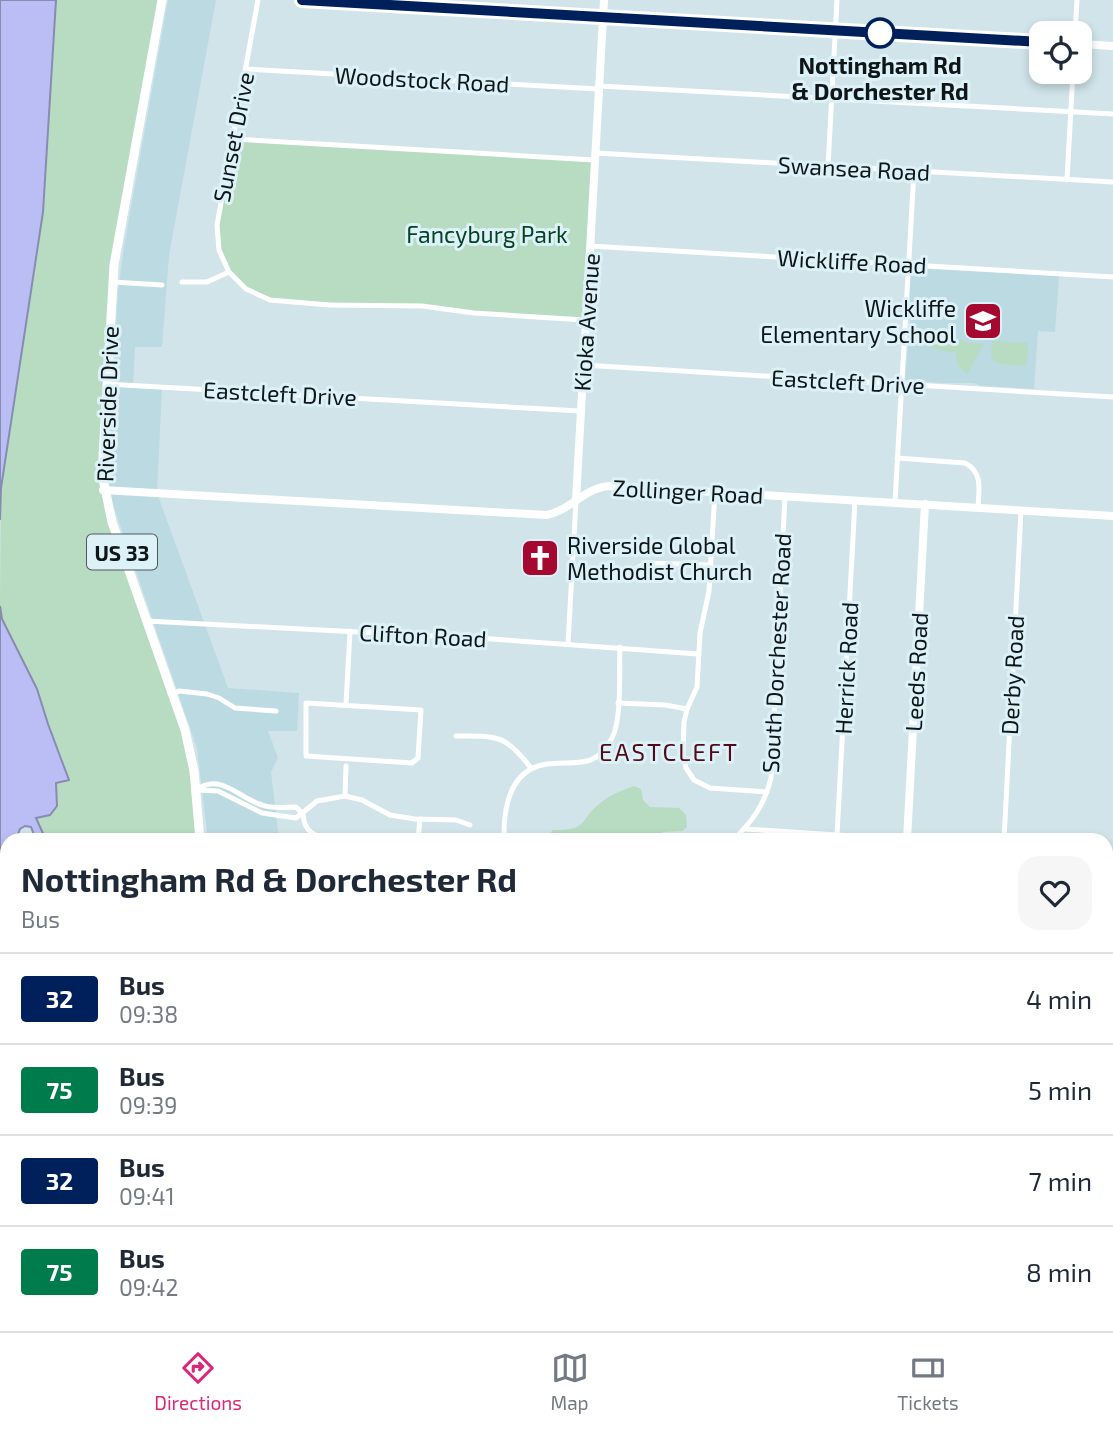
<!DOCTYPE html>
<style>
:root{--surface:#fff;--page:#f6f6f7;--text:#1f2937;--muted:#747a83;--line:#e0e1e3;--accent:#db2777}
body{margin:0;font-family:"Exo 2",sans-serif;background:var(--page);color:var(--text);height:100vh;display:flex;flex-direction:column;font-size:26px;white-space:nowrap}
*{box-sizing:border-box;margin:0}
p{font-size:23px;color:var(--muted)}
.icon{flex:none;width:38px;height:38px;fill:none;stroke:currentColor;stroke-width:2;stroke-linecap:round;stroke-linejoin:round}
.map{position:relative;flex:1;overflow:hidden}
.panel{position:absolute;left:0px;top:833px;width:1113px;height:499px;display:flex;flex-direction:column;background:var(--surface);border-radius:21px 21px 0 0;box-shadow:0 4px 10px #0003}
.panel>*{flex:none}
.badge{padding:0 14px;border-radius:5px;font-size:24px;line-height:46px}
.fabs{position:absolute;left:1029px;top:21px;display:grid;gap:14px}
.fabs a{display:grid;place-items:center;width:63px;height:63px;border-radius:14px;background:var(--surface);box-shadow:0 4px 10px #0003;font-size:35px}
.map>.badge{position:absolute;translate:-50% -50%;box-shadow:0 0 0 4px #fff}
.round{display:grid;place-items:center;flex:none;width:74px;height:74px;border-radius:21px;background:var(--page)}
.overview{display:flex;align-items:center;justify-content:space-between;height:119px;padding:0 21px}
h1{font-size:33px;font-weight:700;line-height:52px}
ul{padding:0;list-style:none}
li{display:flex;align-items:center;gap:21px;height:91px;padding:0 21px;border-top:2px solid var(--line)}
li div{flex:1}
li b{display:block;font-size:26px}
li em{font-style:normal}
li .badge{min-width:77px;font-weight:700;text-align:center}
.tab-bar{display:flex;justify-content:space-around;align-items:center;height:98px;border-top:2px solid var(--line);background:var(--surface);font-size:19px;color:var(--muted)}
.tab-bar a{display:grid;justify-items:center;gap:4px}
.tab-bar .active{color:var(--accent)}
.map>svg:first-child{display:block}
</style>
<div class="map">
<svg width="1113" height="1331" viewBox="0 0 1113 1331">
<rect width="100%" height="100%" fill="#d0e4ea"/>
<!-- built -->
<g fill="#bcdae2">
<polygon points="168,0 216,0 169,255 162,347 135,347 133,385 162,387 157,493 228,688 299,693 297,731 268,731 278,758 271,772 279,840 208,840 197,748 111,499 108,481 118,292 124,247"/>
<polygon points="911,268 1059,276 1055,332 1038,331 1034,389 981,386 974,383 943,383 905,380 911,312 908,306"/>
</g>
<!-- green -->
<g fill="#b7dcc1">
<polygon points="56,0 162,0 117,246 103,490 185,730 200,840 46,840 36,818 50,815 57,806 56,782 69,780 62,757 2,619 0,606 1,488 43,212"/>
<polygon points="233,139 594,160 585,320 378,304 270,300 246,289 226,267 216,231"/>
<path d="M916 329 926 335 959 343 961 339 966 342 984 344 967 374 957 365 956 352C936 352 925 346 916 329Z"/>
<polygon points="992,341 1028,343 1026,366 999,364 991,358"/>
<path d="M634 786 641 789 643 800 650 807 679 808 686 815 687 827 682 831 663 832 652 840H547V836L553 830C590 831 578 819 603 801 612 794 623 790 634 786Z"/>
<polygon points="133,1325 296,1325 299,1331 131,1331"/>
</g>
<!-- water -->
<g fill="#bbbef4" stroke="#878cb2" stroke-width="2">
<polygon points="0,0 56,0 43,212 1,488 0,520"/>
<polygon points="0,606 2,619 37,689 48,724 69,780 56,783 57,806 50,815 36,818 46,840 36,840 31,827 25,826 20,829 16,840 7,840 7,852 0,859"/>
</g>
<g fill="none" stroke-linecap="round" stroke-linejoin="round">
<!-- street -->
<g stroke="#fff" stroke-width="5">
<polyline points="258,0 217,225 219,250 229,272 246,289 270,300 329,305 422,306 474,313 585,320"/>
<polyline points="1075,33 1077,0"/>
<polyline points="246,69 598,89"/>
<polyline points="599,86 1113,114"/>
<polyline points="233,139 594,160"/>
<polyline points="595,153 1113,182"/>
<polyline points="828,166 837,0"/>
<polyline points="1067,180 1073,72"/>
<polyline points="590,246 1113,277"/>
<polyline points="113,282 162,285"/>
<polyline points="182,282 207,282 229,272"/>
<polyline points="583,365 1113,397"/>
<polyline points="106,384 580,411"/>
<path d="M897 458 965 463C983 472 979 490 978 507"/>
<polyline points="715,492 709,591 700,633 697,687 687,709 684,722 683,755 686,768 694,780 710,788 767,792"/>
<polyline points="895,502 914,171"/>
<polyline points="607,573 632,571 646,563 710,565"/>
<polyline points="147,621 492,639 698,654"/>
<polyline points="568,644 576,501"/>
<polyline points="173,694 179,691 207,694 219,698 235,708 276,711"/>
<polygon points="306,703 421,710 418,758 412,763 306,756"/>
<polyline points="618,703 665,705 687,709"/>
<polyline points="346,705 350,631"/>
<path d="M456 736C497 736 505 734 531 768"/>
<polyline points="196,790 218,791 262,813 296,818 317,801 345,796 362,800 390,815 415,819 456,820 470,825"/>
<path d="M196 790C221 772 238 798 262 805 272 809 285 807 296 807L303 814"/>
<polyline points="345,796 346,766"/>
<path d="M303 814C304 833 315 836 332 840"/>
<polyline points="745,829 912,840"/>
<path d="M504 835C504 805 511 769 547 764 575 760 595 771 612 738 622 720 619 670 620 647"/>
<polyline points="837,835 855,500"/>
<polyline points="418,840 420,819"/>
<path d="M733 840C752 822 765 804 771 778L785 496"/>
<polyline points="1004,840 1021,510"/>
<polyline points="1106,853 1113,854"/>
<polyline points="1106,927 1113,928"/>
<polyline points="1106,1002 1113,1002"/>
<polyline points="1106,1155 1113,1155"/>
<polyline points="1106,1229 1113,1230"/>
<polyline points="1106,1322 1113,1322"/>
<polyline points="480,1325 483,1331"/>
<polyline points="573,1331 584,1325"/>
<polyline points="960,1331 967,1325"/>
<polyline points="1073,1331 1084,1325"/>
</g>
<!-- secondary -->
<g stroke="#fff" stroke-width="8">
<polyline points="303,0 1041,42"/>
<polyline points="1080,44 1113,46"/>
<path d="M103 490 546 515C571 511 585 486 612 486L1113 516"/>
<polyline points="576,500 604,0"/>
<polyline points="907,840 925,504"/>
<polyline points="1106,1136 1113,1035"/>
<polyline points="803,1331 806,1325"/>
<polyline points="1093,1331 1093,1325"/>
</g>
<!-- primary -->
<g stroke="#fff" stroke-width="9">
<polyline points="162,0 114,265 102,474 112,522 185,730 194,771 200,840"/>
<polyline points="428,1325 430,1331"/>
</g>
</g>
<g fill="none" stroke-linecap="round" stroke-linejoin="round">
<defs>
<polyline id="line" points="302,0 1041,42"/>
</defs>
<!-- line casing -->
<use href="#line" stroke="#fff" stroke-width="16"/>
<!-- line -->
<use href="#line" stroke="#00205b" stroke-width="10"/>
</g>
<!-- icons -->
<defs>
<symbol id="school-square" viewBox="-11 -11 22 22"><rect x="-9" y="-9" width="18" height="18" rx="4" fill="#a5092f" stroke="#ddf1f8"/><path d="M0-5L7-2L0 1L-7-2ZM-4 1L0 2.5L4 1V4Q0 6-4 4Z" fill="#fff"/></symbol>
<symbol id="church-square" viewBox="-11 -11 22 22"><rect x="-9" y="-9" width="18" height="18" rx="4" fill="#a5092f" stroke="#ddf1f8"/><path d="M-1.2-6h2.4v3.5h3.3v2.4h-3.3V6h-2.4V-.1h-3.3v-2.4h3.3Z" fill="#fff"/></symbol>
</defs>
<g fill-rule="evenodd">
<use href="#school-square" x="961" y="299" width="44" height="44"/>
<use href="#church-square" x="518" y="536" width="44" height="44"/>
</g>
<!-- markers -->
<circle fill="#fff" stroke="#00205b" stroke-width="3.5" cx="880" cy="33" r="14"/>
<g text-anchor="middle" dominant-baseline="central" stroke-width="6" stroke-linejoin="round" paint-order="stroke">
<!-- shield labels -->
<rect fill="#ddf1f8" stroke="#4d585b" stroke-width="2" x="87" y="534.5" width="70" height="35" rx="5"/>
<g font-size="21" font-weight="bold" fill="#0f1618">
<text x="122" y="552">US 33</text>
</g>
<!-- stop labels -->
<g font-size="23" font-weight="bold" fill="#0f1618" stroke="#ddf1f8">
<text x="880" y="65">Nottingham Rd<tspan x="880" dy="26">&amp; Dorchester Rd</tspan></text>
</g>
<!-- street labels -->
<g font-size="23" fill="#0f1618" stroke="#ddf1f8">
<text transform="translate(422 79) rotate(3)">Woodstock Road</text>
<text transform="translate(233 137) rotate(-79)">Sunset Drive</text>
<text transform="translate(854 168) rotate(3)">Swansea Road</text>
<text transform="translate(852 261) rotate(3)">Wickliffe Road</text>
<text transform="translate(586 322) rotate(-86)">Kioka Avenue</text>
<text transform="translate(848 381) rotate(3)">Eastcleft Drive</text>
<text transform="translate(280 393) rotate(3)">Eastcleft Drive</text>
<text transform="translate(107 404) rotate(-88)">Riverside Drive</text>
<text transform="translate(688 491) rotate(3)">Zollinger Road</text>
<text transform="translate(423 635) rotate(3)">Clifton Road</text>
<text transform="translate(776 653) rotate(-87)">South Dorchester Road</text>
<text transform="translate(846 668) rotate(-87)">Herrick Road</text>
<text transform="translate(916 672) rotate(-87)">Leeds Road</text>
<text transform="translate(1012 675) rotate(-87)">Derby Road</text>
</g>
<!-- park labels -->
<g font-size="23" fill="#034421" stroke="#ddf1f8">
<text x="487" y="234">Fancyburg Park</text>
</g>
<!-- poi labels -->
<g font-size="23" fill="#0f1618" stroke="#ddf1f8" text-anchor="end">
<text x="956" y="308">Wickliffe<tspan x="956" dy="26">Elementary School</tspan></text>
<text x="567" y="545" text-anchor="start">Riverside Global<tspan x="567" dy="26">Methodist Church</tspan></text>
</g>
<!-- neighbourhood labels -->
<g font-size="24" letter-spacing="2" fill="#510b16" stroke="#ddf1f8">
<text x="669" y="751">EASTCLEFT</text>
</g>
</g>
</svg>
<div class="fabs">
<a><svg class="icon" aria-label="locate" viewBox="0 0 24 24"><circle cx="12" cy="12" r="6"/><path d="M12 2v4M12 18v4M2 12h4M18 12h4"/></svg></a>
</div>
<section class="panel">
<div class="overview"><div><h1>Nottingham Rd &amp; Dorchester Rd</h1><p>Bus</p></div><a class="round"><svg class="icon" aria-label="heart" viewBox="0 0 24 24"><path d="M12 20l-8-8c-3-5 5-10 8-4 3-6 11-1 8 4z"/></svg></a></div>
<ul>
<li><span class="badge" style="background:#00205b;color:#fff">32</span><div><b>Bus</b><p>09:38</p></div><em>4 min</em></li>
<li><span class="badge" style="background:#007b4b;color:#fff">75</span><div><b>Bus</b><p>09:39</p></div><em>5 min</em></li>
<li><span class="badge" style="background:#00205b;color:#fff">32</span><div><b>Bus</b><p>09:41</p></div><em>7 min</em></li>
<li><span class="badge" style="background:#007b4b;color:#fff">75</span><div><b>Bus</b><p>09:42</p></div><em>8 min</em></li>
</ul>
</section>
</div>
<nav class="tab-bar">
<a class="active"><svg class="icon" aria-label="directions" viewBox="0 0 24 24"><path d="M12 3l9 9-9 9-9-9zM9 14v-3h6M13 9l2 2-2 2"/></svg>Directions</a>
<a><svg class="icon" aria-label="map" viewBox="0 0 24 24"><path d="M3 6l6-2 6 2 6-2v14l-6 2-6-2-6 2zM9 4v14M15 6v14"/></svg>Map</a>
<a><svg class="icon" aria-label="tickets" viewBox="0 0 24 24"><path d="M3 7h18v10H3zM15 7v10"/></svg>Tickets</a>
</nav>
